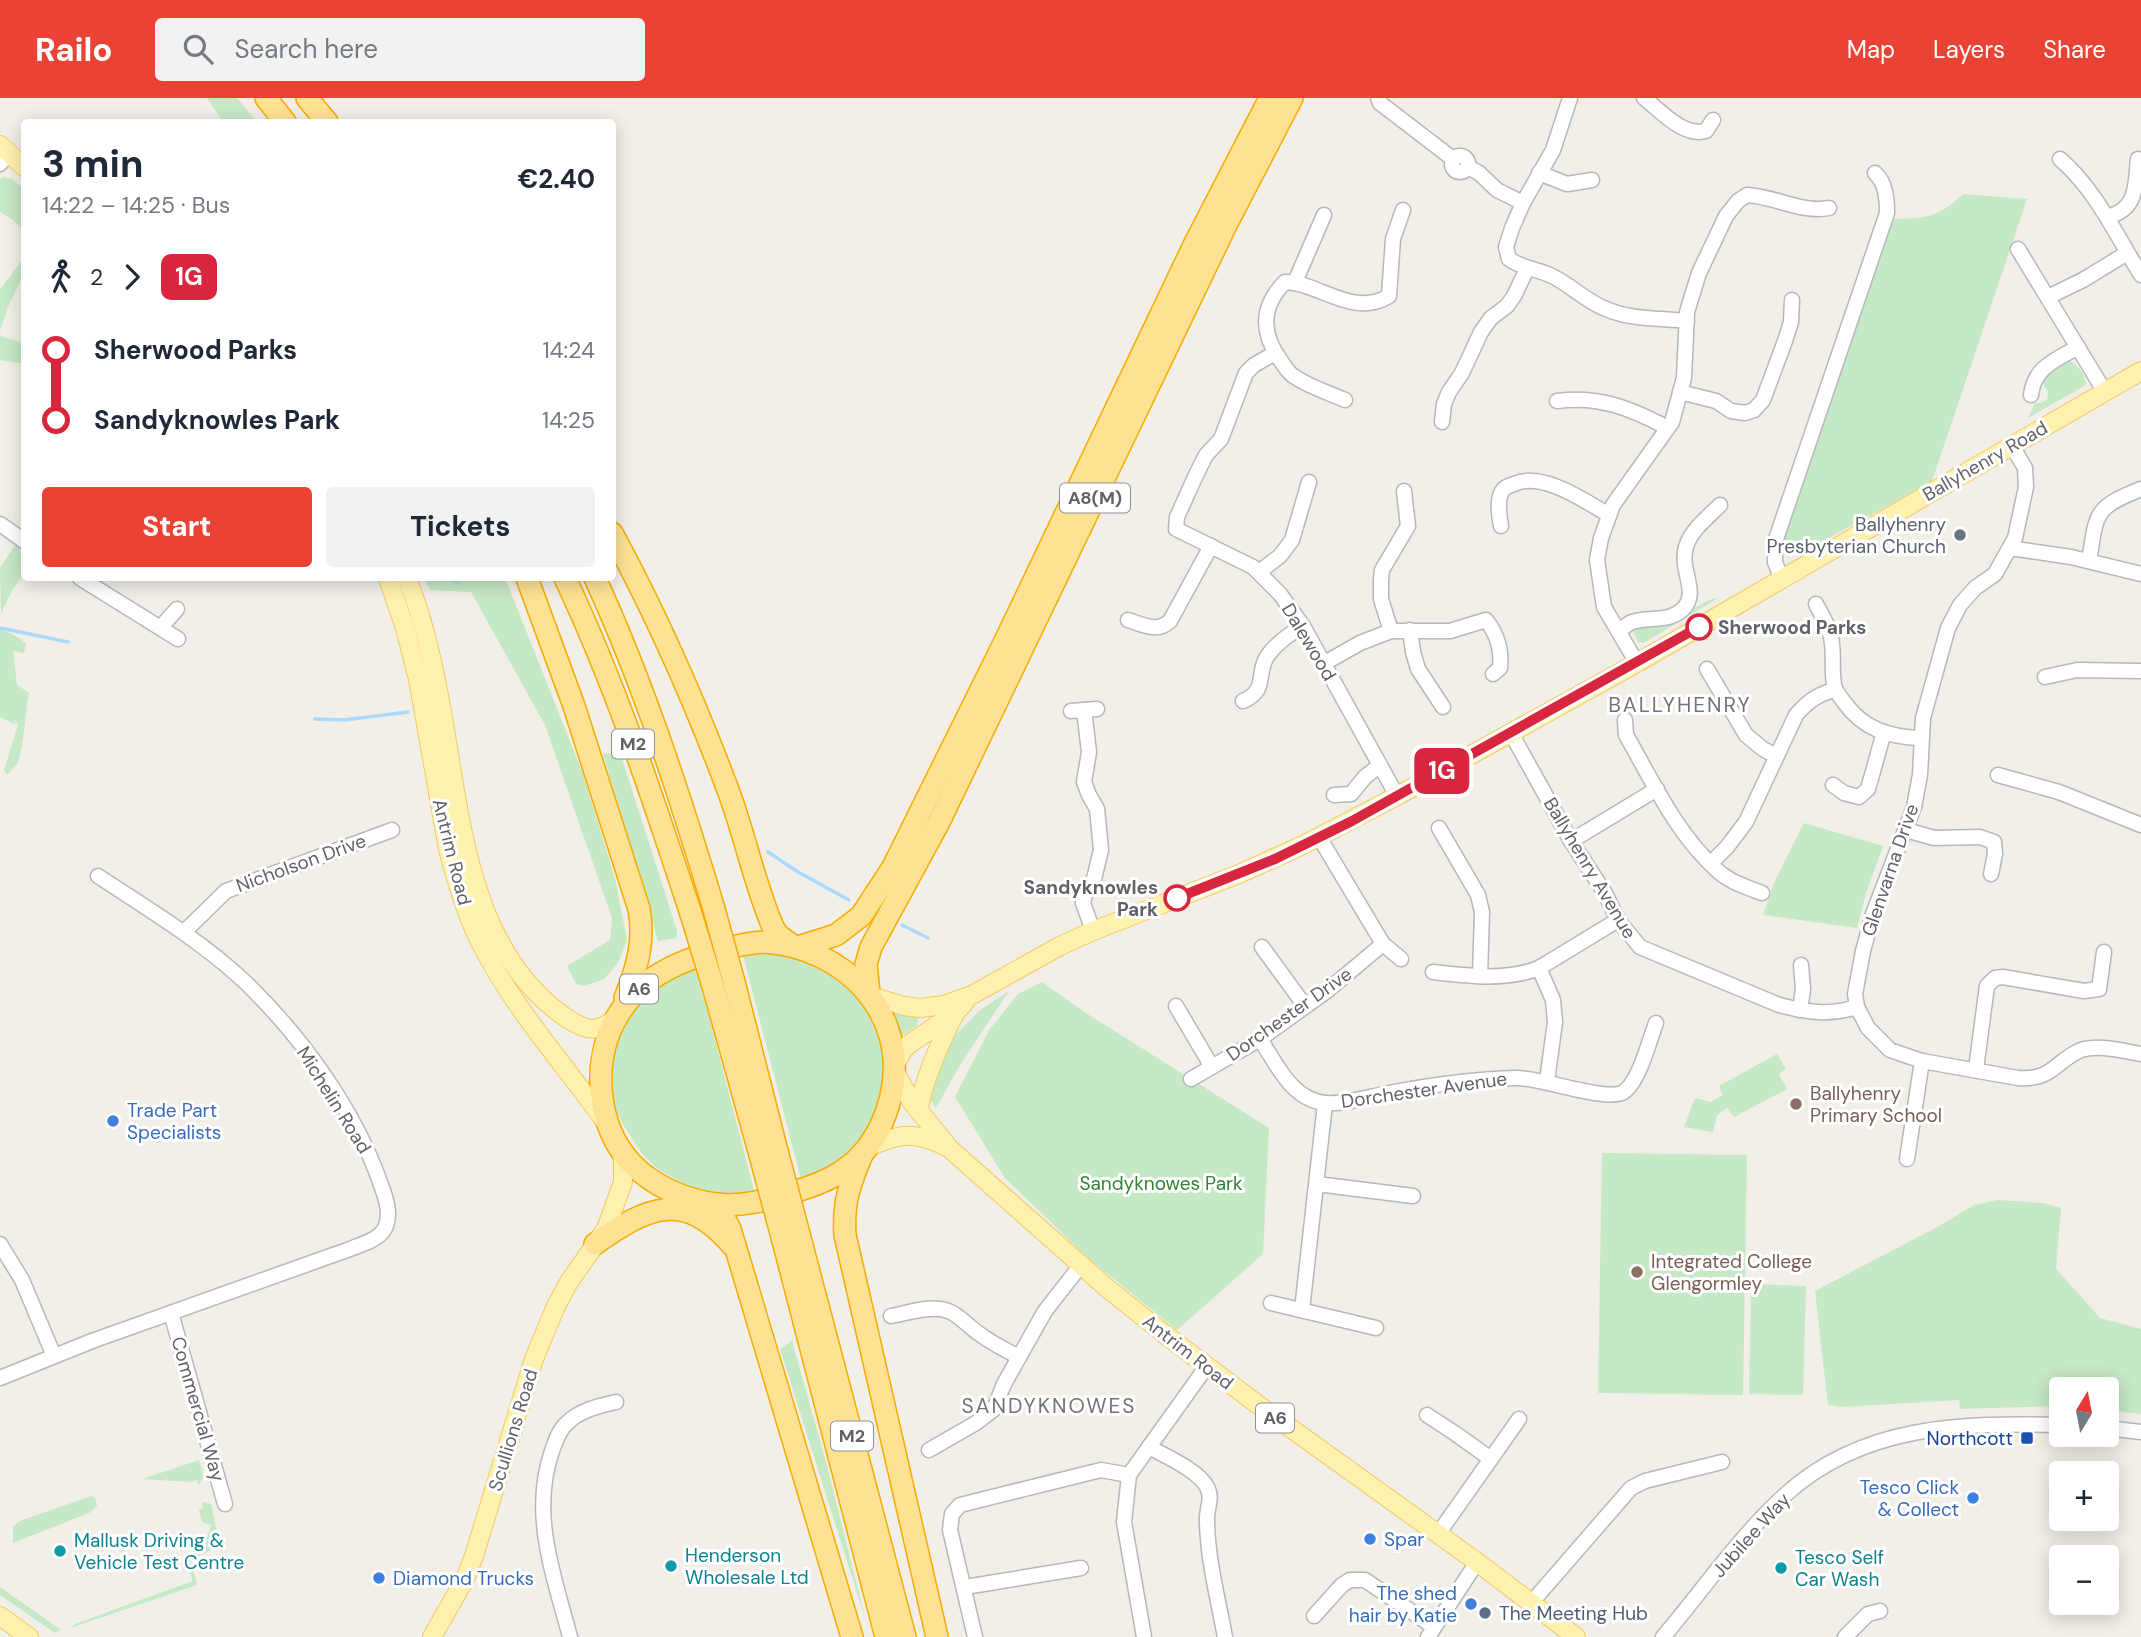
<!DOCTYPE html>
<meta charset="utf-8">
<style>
:root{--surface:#fff;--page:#f2f2f3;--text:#1f2937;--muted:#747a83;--accent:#ea4335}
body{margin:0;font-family:"DM Sans",sans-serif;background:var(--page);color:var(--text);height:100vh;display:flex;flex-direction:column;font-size:26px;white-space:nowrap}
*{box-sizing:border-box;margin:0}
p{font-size:23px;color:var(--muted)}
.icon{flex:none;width:38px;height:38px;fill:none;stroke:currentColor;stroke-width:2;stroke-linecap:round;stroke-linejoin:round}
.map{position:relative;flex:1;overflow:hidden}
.details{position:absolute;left:21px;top:21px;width:595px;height:462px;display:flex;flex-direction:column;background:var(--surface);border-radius:7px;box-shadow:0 4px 18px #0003}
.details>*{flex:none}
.badge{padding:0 14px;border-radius:10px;font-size:24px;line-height:46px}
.needle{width:46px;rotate:10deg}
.fabs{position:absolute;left:2049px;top:1279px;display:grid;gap:14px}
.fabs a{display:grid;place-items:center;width:70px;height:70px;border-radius:7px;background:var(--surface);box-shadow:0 4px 18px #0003;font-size:35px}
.map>.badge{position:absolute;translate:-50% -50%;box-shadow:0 0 0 4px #fff}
.legs{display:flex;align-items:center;gap:10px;height:77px;padding:0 21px;font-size:23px}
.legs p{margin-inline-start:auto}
.head{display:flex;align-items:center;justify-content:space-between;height:119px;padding:0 21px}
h1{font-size:38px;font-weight:700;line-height:52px}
.action{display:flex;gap:14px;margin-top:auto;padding:14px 21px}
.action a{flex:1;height:80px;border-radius:7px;background:var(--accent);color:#fff;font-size:28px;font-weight:700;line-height:80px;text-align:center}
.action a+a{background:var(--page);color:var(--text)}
ul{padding:0 21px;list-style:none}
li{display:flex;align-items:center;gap:24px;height:70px;font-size:26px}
li i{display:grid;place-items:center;width:10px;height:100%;margin:0 9px;background:currentColor}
li i::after{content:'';width:18px;height:18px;margin:-9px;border:5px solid;border-radius:50%;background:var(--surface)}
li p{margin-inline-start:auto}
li:first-child i{background:linear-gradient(#0000 50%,currentColor 0)}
li:last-child i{background:linear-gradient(currentColor 50%,#0000 0)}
header{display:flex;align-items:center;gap:42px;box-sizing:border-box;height:98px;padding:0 35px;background:var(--accent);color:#fff}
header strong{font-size:33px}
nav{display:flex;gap:38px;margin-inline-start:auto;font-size:24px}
.search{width:490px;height:63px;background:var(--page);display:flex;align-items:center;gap:18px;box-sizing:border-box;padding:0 24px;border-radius:7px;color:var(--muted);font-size:26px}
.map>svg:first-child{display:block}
</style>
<header>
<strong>Railo</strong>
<div class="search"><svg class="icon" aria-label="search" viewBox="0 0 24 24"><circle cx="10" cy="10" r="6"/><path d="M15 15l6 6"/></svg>Search here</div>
<nav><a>Map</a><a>Layers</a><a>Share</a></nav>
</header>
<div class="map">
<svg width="2141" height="1539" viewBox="0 0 2141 1539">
<rect width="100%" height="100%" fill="#f1efe8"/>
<!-- green -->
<g fill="#c5e8c5">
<polygon points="207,0 237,0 257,24 223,24"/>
<polygon points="4,79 12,81 24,91 24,133 12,121 0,114 0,81"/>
<path d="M1963 96 2027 101 1932 383 1804 454 1794 452 1786 448 1784 439 1786 431 1893 121C1926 120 1938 120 1963 96Z"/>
<polygon points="24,159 24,176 8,209 0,232 0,192"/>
<polygon points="0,238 24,245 24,266 0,262"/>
<path d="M2067 262C2078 266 2085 276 2086 287L2028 320 2035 305H2040L2047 302 2048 293 2044 288 2042 277Z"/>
<polygon points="15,447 24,454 24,476 13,491 1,515 0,470"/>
<polygon points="424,480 505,480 583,676 615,780 627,842 618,865 604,881 584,888 576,886 567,868 610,842 612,820 545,627 471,494 430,492"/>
<polygon points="1714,500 1717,501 1643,545 1638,544 1632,531 1643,528 1661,527"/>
<path d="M0 531 12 536 26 545 24 555 13 553 17 587 29 595C25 614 24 648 18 664 15 669 11 673 7 677L4 672 18 627 15 621 16 627 0 619Z"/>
<polygon points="620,654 677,833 677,840 658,843 603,656"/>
<polygon points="1804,725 1883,748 1866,795 1857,830 1763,817 1774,785"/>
<polygon points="764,853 791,856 849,884 874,915 884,947 883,987 874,1020 851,1052 833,1070 802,1085 743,857"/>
<path d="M696 868 755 1096C717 1097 698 1095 663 1074 651 1067 638 1052 631 1039 627 1032 621 1024 618 1016 600 976 620 916 653 890 665 881 683 875 696 868Z"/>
<polygon points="1042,884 1089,917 1269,1030 1263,1156 1177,1232 1089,1161 1005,1080 955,999 989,932 1018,896"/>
<polygon points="1009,893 960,967 936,1010 929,1000 950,943 980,912"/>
<polygon points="894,915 918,919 917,928 901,938"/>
<polygon points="1777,956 1786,971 1779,976 1787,991 1734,1019 1727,1010 1717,1017 1713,1034 1684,1029 1695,1000 1711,1004 1723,997 1719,988"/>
<polygon points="1602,1055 1747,1057 1743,1297 1598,1295"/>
<polygon points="1998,1102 2043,1105 2061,1110 2056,1171 2100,1220 2141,1231 2141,1316 2107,1312 2107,1292 2062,1292 2061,1308 1960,1311 1959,1302 1841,1309 1828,1307 1815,1193 1941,1127 1974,1107"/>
<polygon points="1751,1186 1806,1188 1803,1297 1749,1296"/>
<polygon points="792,1243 828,1371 865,1520 780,1251"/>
<polygon points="199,1362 204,1378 199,1387 196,1382 191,1384 142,1381"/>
<polygon points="91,1398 95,1400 97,1408 89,1415 13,1445 13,1428 20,1423"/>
<polygon points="202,1404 211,1406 218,1440 215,1450 190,1462 197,1487 70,1530 75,1526 193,1483 185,1461 203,1454 211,1427 202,1424 199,1412 203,1410"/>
<polygon points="0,1489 61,1532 55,1535 0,1497"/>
</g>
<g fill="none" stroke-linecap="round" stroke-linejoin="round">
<!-- stream -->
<g stroke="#aadaff" stroke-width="3.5">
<polyline points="453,480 457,485"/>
<polyline points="0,530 68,544"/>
<polyline points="315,621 344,622 408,614"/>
<polyline points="768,754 798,774 849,802"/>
<polyline points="902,827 928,840"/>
</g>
<defs>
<g id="minor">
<polyline points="1378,0 1380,5 1453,61"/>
<path d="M1570 0 1553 52 1523 105 1512 130 1506 149 1509 161C1522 170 1536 171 1550 177 1570 186 1585 203 1606 211 1631 222 1660 220 1687 223"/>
<path d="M1644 0C1661 13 1683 39 1706 33L1713 22"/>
<circle cx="1460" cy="66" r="8"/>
<path d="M2060 61C2096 92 2116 137 2141 177"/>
<polyline points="0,66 8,55"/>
<polyline points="1468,69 1479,75 1497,92 1523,105"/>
<polyline points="1539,75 1567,86 1592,82"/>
<path d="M2107 119C2138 111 2135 88 2138 61"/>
<polyline points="2018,151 2105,294"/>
<polyline points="1295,184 1324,117"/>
<polyline points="2048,199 2083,182 2127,155"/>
<polyline points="1275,255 1254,267 1246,275 1221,341 1206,357 1196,377 1177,419 1176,431 1253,469 1280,496 1303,528 1397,698"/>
<polyline points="1680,294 1716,303 1731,313 1745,315 1754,312 1763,302 1785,243 1791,224 1792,202"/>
<path d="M2031 297C2034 269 2056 262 2078 249"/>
<path d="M1345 302C1329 295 1310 289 1295 279 1289 276 1285 269 1281 263 1261 236 1260 209 1285 184 1320 185 1353 220 1389 198L1393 141 1403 112"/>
<path d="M1557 303C1599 297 1632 311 1668 330"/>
<polyline points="1442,324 1444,306 1449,294 1462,275 1481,234 1491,220 1507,208 1514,198 1527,171"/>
<path d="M2012 348 2025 370 2026 389 2015 440 1995 476 1975 490 1960 507 1948 530 1923 620 1920 677 1914 709 1873 816 1863 853 1855 896 1857 909 1868 930 1890 952 1922 963 2018 980C2052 983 2055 963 2081 952 2098 946 2123 953 2141 956"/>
<polyline points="0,426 24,443"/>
<path d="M1501 428C1499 417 1497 405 1501 395 1504 389 1508 388 1514 386 1542 373 1585 403 1609 417"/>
<polyline points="2010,450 2071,459 2141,476"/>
<path d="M2089 463C2097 415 2093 410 2141 391"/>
<polyline points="1259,474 1280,458 1292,442 1309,384"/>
<polyline points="80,480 178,541"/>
<path d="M1782 482 1775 464V444L1887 115C1887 101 1886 85 1875 75"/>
<path d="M1816 506C1823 519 1831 532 1832 546 1834 561 1831 577 1835 591 1837 595 1841 600 1844 604 1863 631 1889 639 1920 640"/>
<path d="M1128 522C1144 527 1157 535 1170 523L1211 448"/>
<polyline points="161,529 177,511"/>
<polyline points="1410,532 1413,554 1418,571 1443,609"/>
<polyline points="1391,533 1381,501 1381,482 1382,472 1408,428 1404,393"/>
<path d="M1619 534C1623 530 1627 526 1632 524 1649 518 1669 525 1683 511 1700 494 1679 473 1686 449 1690 433 1708 419 1720 407"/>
<path d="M1637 565 1604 509 1597 462 1601 440 1613 407 1672 324 1684 280 1687 214 1699 175 1726 118 1738 103 1747 97C1777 99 1801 115 1829 110"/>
<path d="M1323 566 1360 545 1391 533H1450L1486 522C1498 537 1502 552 1500 570L1493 576"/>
<polyline points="1707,571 1746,637 1763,651 1776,658"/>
<polyline points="2045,579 2077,572 2141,573"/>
<path d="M1243 603C1269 592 1255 575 1268 557 1276 546 1291 535 1303 528"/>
<polyline points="1084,612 1089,654 1084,684 1089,697 1097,711 1101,752 1094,781 1085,797 1083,805 1093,833"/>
<polyline points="1071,613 1097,611"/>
<path d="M1625 622 1626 637C1653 684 1677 737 1718 773 1730 784 1746 789 1762 795"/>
<path d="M1511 635 1571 743 1605 795 1618 822 1640 849 1779 907C1807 914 1828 918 1857 909"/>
<polyline points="1998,677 2059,694 2141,727"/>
<polyline points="1833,687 1844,695 1859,699 1868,691 1884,634"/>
<polyline points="1334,697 1351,696 1365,679 1380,667"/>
<polyline points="1439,730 1478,797 1482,814 1480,878"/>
<polyline points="1906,732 1934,740 1980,739 1994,744 1995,756 1991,776"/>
<polyline points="1319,739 1383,846 1401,861"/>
<polyline points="1571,743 1657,691"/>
<path d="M1711 765 1727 749 1746 724 1796 617C1808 603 1818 596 1835 592"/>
<polyline points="184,834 226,793 392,732"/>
<polyline points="1262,849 1305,908"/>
<polyline points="1539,870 1553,902 1555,924 1547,983"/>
<path d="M1433 874C1467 878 1506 883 1539 870L1618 822"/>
<polyline points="1176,908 1212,969"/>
<polyline points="1800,912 1803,891 1801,867"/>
<path d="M1260 941C1276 965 1292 1003 1326 1005 1342 1007 1372 998 1389 995 1431 987 1474 981 1516 980 1541 979 1610 1006 1625 993 1640 981 1649 943 1656 925"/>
<polyline points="1976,971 1987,888 1995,880 2003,879 2084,893 2099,891 2104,854"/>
<polyline points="1191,981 1260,941 1328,892 1383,846"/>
<polyline points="1907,1061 1922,963"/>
<polyline points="1317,1086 1413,1098"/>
<polyline points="0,1146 22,1182 54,1258"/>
<polyline points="1271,1205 1376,1230"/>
<polyline points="1302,1212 1325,1006"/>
<polyline points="171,1215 225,1406"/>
<path d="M891 1218C907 1215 924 1209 940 1211 956 1212 968 1229 981 1237 993 1246 1006 1252 1019 1259"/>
<path d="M0 1280 92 1243 350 1151C362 1146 379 1142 385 1130 392 1115 385 1098 380 1084 353 1009 301 938 244 883 200 842 148 811 98 778"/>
<polyline points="1427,1317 1456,1336 1491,1361"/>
<polyline points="2107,1330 2141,1334"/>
<path d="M1149 1349C1165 1358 1198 1372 1207 1389 1213 1400 1207 1409 1207 1420 1207 1460 1218 1500 1225 1539"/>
<polyline points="929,1352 976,1325 994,1311 1004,1286 1045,1213 1081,1167"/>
<polyline points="1438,1436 1519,1321"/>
<polyline points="965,1489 1081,1470"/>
<polyline points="1532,1504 1631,1390 1645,1383 1722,1364"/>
<polyline points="1314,1518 1342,1487 1350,1482 1365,1482 1434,1529"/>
<path d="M570 1539C554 1478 530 1416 552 1353 555 1344 559 1332 567 1325 580 1312 599 1308 616 1304"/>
<polyline points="975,1539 950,1432 952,1416 960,1407 1101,1372 1129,1377"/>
<polyline points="1144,1539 1124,1424 1129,1377 1207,1268"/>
<polyline points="1428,1539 1477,1464"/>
<path d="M1663 1539C1703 1492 1739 1439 1785 1397 1863 1326 1962 1325 2062 1327"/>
<polyline points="1845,1539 1868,1516 1880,1513"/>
</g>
<g id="major">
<polyline points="0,47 24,69"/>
<path d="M388 480 405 530 418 581 448 751C456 782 465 813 479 842 512 908 562 964 605 1023"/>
<path d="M407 480C428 532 438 589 447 644 463 742 477 858 565 919 586 933 597 936 617 919"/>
<polyline points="871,898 904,908 920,910 944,907 972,897 1060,848 1093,833 1239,776 1305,746 1397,698 1637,565 2141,273"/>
<polyline points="894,968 902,954 908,947 956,914 965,904"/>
<polyline points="894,972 911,1003 950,1051 1107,1190 1167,1238 1257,1306 1477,1464 1576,1539"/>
<path d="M919 1012C921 988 944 935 956 914"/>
<path d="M868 1049C902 1035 914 1033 947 1049"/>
<polyline points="0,1518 29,1539"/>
<polyline points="432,1539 465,1481 474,1458 534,1261 556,1208 569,1184 606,1131 623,1084 623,1061 620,1049"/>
</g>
<g id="highway">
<polyline points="266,0 285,24"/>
<polyline points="307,0 327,24"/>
<path d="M612 435C657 518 695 604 728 692 745 737 754 785 773 829L778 837 793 848"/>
<path d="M527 480 574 608 639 811C645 843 637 870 625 900"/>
<path d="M565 480C616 588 654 703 691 816"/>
<path d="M595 480C644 587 680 698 714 811"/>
<path d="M764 844C844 849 910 915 891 998 886 1018 877 1039 863 1055 844 1077 818 1087 790 1095 767 1102 742 1109 717 1106 687 1103 653 1088 632 1066 596 1028 591 962 618 917 640 881 674 865 712 854 730 849 746 845 764 844Z"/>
<polyline points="798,849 836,837 861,818 893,769 1006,541 1195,145 1270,0"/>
<polyline points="734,884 777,1053"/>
<polyline points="713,888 760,1057"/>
<polyline points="869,895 866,866 871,849 939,724 1225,129 1292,0"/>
<path d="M861 1059C849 1088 843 1105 845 1137L937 1539"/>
<polyline points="705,1105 722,1116 730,1131 852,1539"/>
<polyline points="799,1136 905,1539"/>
<polyline points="782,1139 886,1539"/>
<path d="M595 1146C647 1109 684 1091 732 1147"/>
</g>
</defs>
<!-- minor casing -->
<use href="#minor" stroke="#b5b8bc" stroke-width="17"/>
<!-- major casing -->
<use href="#major" stroke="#f2c960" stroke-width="20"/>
<!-- highway casing -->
<use href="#highway" stroke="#f9ab00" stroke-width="24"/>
<!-- minor -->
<use href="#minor" stroke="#fff" stroke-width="14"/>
<!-- major -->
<use href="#major" stroke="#fff2af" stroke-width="18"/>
<!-- highway -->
<use href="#highway" stroke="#fde293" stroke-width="21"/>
<defs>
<g id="highway-bridge">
<polyline points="714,811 734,884"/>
<polyline points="691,816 713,888"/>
<polyline points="777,1053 799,1136"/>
<polyline points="760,1057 782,1139"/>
</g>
</defs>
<!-- highway-bridge casing -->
<use href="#highway-bridge" stroke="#f9ab00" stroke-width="24" stroke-linecap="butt"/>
<!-- highway-bridge -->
<use href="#highway-bridge" stroke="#fde293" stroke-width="21"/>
</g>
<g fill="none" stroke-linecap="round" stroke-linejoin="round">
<defs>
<polyline id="line-1" points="1177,800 1275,761 1352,723 1699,529"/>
</defs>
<!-- line-1 casing -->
<use href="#line-1" stroke="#fff" stroke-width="16"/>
<!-- line-1 -->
<use href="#line-1" stroke="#d7263d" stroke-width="10"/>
</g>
<!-- markers -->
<circle fill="#6b7280" stroke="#fff" stroke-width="2.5" cx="1960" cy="437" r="7"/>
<g fill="#fff" stroke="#d7263d" stroke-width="3.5">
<circle cx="1699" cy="529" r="12"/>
<circle cx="1177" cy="800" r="12"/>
</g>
<g fill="#8d6e63" stroke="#fff" stroke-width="2.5">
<circle cx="1796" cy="1006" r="7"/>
<circle cx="1637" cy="1174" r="7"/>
</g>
<g fill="#3f7fe0" stroke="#fff" stroke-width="2.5">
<circle cx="113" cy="1023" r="7"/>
<circle cx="1973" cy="1400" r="7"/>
<circle cx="1370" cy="1441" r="7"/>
<circle cx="379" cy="1480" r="7"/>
<circle cx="1471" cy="1506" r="7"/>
</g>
<rect fill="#1a4fb4" stroke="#fff" stroke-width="2.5" x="2020" y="1333" width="14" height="14" rx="3.5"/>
<g fill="#0f9aa8" stroke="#fff" stroke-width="2.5">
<circle cx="60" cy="1453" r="7"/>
<circle cx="671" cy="1468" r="7"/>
<circle cx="1781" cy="1470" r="7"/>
</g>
<circle fill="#5c6f8a" stroke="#fff" stroke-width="2.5" cx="1485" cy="1515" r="7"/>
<g text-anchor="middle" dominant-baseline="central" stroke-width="6" stroke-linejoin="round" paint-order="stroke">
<!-- shield labels -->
<g fill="#fff" stroke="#8f9295" stroke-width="2">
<rect x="1060" y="385.5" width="70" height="29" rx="5"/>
<rect x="612" y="631.5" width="42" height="29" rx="5"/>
<rect x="620" y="876.5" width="38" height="29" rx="5"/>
<rect x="1256" y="1305.5" width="38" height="29" rx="5"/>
<rect x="831" y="1323.5" width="42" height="29" rx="5"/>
</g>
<g font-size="18" font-weight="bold" fill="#5f6368">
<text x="1095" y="400">A8(M)</text>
<text x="633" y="646">M2</text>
<text x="639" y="891">A6</text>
<text x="1275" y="1320">A6</text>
<text x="852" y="1338">M2</text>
</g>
<!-- street labels -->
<g font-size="19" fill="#5f6368" stroke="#fff">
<text transform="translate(1985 363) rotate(-30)">Ballyhenry Road</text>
<text transform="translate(1309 544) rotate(59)">Dalewood</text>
<text transform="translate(452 754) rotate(76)">Antrim Road</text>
<text transform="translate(301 765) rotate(-20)">Nicholson Drive</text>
<text transform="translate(1590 770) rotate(59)">Ballyhenry Avenue</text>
<text transform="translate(1890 772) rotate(-71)">Glenvarna Drive</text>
<text transform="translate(1289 916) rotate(-35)">Dorchester Drive</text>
<text transform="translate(1424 992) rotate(-8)">Dorchester Avenue</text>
<text transform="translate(334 1002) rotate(58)">Michelin Road</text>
<text transform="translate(1188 1254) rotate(38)">Antrim Road</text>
<text transform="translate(198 1311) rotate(74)">Commercial Way</text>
<text transform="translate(513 1332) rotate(-73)">Scullions Road</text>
<text transform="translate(1751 1437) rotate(-48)">Jubilee Way</text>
</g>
<!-- worship labels -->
<g font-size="19" fill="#5b616d" stroke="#fff" text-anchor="end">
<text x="1946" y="426">Ballyhenry<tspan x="1946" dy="22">Presbyterian Church</tspan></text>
</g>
<!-- stop labels -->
<g font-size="19" font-weight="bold" fill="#5f6368" stroke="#fff" text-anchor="start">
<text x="1718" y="529">Sherwood Parks</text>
<text x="1158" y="789" text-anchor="end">Sandyknowles<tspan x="1158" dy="22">Park</tspan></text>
</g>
<!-- education labels -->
<g font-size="19" fill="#785e54" stroke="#fff" text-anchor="start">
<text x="1810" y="995">Ballyhenry<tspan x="1810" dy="22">Primary School</tspan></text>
<text x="1651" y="1163">Integrated College<tspan x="1651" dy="22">Glengormley</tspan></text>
</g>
<!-- shop labels -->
<g font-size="19" fill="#366cbe" stroke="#fff" text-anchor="start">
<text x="127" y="1012">Trade Part<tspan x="127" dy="22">Specialists</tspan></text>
<text x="1959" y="1389" text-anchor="end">Tesco Click<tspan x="1959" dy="22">&amp; Collect</tspan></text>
<text x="1384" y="1441">Spar</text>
<text x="393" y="1480">Diamond Trucks</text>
<text x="1457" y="1495" text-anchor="end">The shed<tspan x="1457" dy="22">hair by Katie</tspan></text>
</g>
<!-- park labels -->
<g font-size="19" fill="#348238" stroke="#fff">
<text x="1161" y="1085">Sandyknowes Park</text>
</g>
<!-- transit labels -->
<g font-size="19" fill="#164399" stroke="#fff" text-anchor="end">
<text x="2013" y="1340">Northcott</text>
</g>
<!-- culture labels -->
<g font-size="19" fill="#0d838f" stroke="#fff" text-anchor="start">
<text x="74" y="1442">Mallusk Driving &amp;<tspan x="74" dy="22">Vehicle Test Centre</tspan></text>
<text x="685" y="1457">Henderson<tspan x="685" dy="22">Wholesale Ltd</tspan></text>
<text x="1795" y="1459">Tesco Self<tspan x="1795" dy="22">Car Wash</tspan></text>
</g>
<!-- service labels -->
<g font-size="19" fill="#4e5e75" stroke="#fff" text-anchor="start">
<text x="1499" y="1515">The Meeting Hub</text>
</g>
<!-- neighbourhood labels -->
<g font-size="21" letter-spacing="2" fill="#70757a" stroke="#fff">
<text x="1680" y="607">BALLYHENRY</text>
<text x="1049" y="1308">SANDYKNOWES</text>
</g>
</g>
</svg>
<div class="fabs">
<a><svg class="needle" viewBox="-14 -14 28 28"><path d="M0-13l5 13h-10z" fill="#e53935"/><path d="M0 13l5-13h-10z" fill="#747a83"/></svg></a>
<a>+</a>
<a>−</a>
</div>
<b class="badge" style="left:1442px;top:673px;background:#d7263d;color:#fff">1G</b>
<section class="details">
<div class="head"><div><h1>3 min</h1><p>14:22 – 14:25 · Bus</p></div><b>€2.40</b></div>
<div class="legs"><svg class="icon" aria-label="walk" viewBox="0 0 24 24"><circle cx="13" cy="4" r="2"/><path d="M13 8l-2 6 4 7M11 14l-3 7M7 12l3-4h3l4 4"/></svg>2<svg class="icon" aria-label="forward" viewBox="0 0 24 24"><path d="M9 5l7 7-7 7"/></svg><b class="badge" style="background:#d7263d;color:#fff">1G</b></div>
<ul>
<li><i style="color:#d7263d"></i><b>Sherwood Parks</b><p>14:24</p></li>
<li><i style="color:#d7263d"></i><b>Sandyknowles Park</b><p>14:25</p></li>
</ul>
<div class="action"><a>Start</a><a>Tickets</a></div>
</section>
</div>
